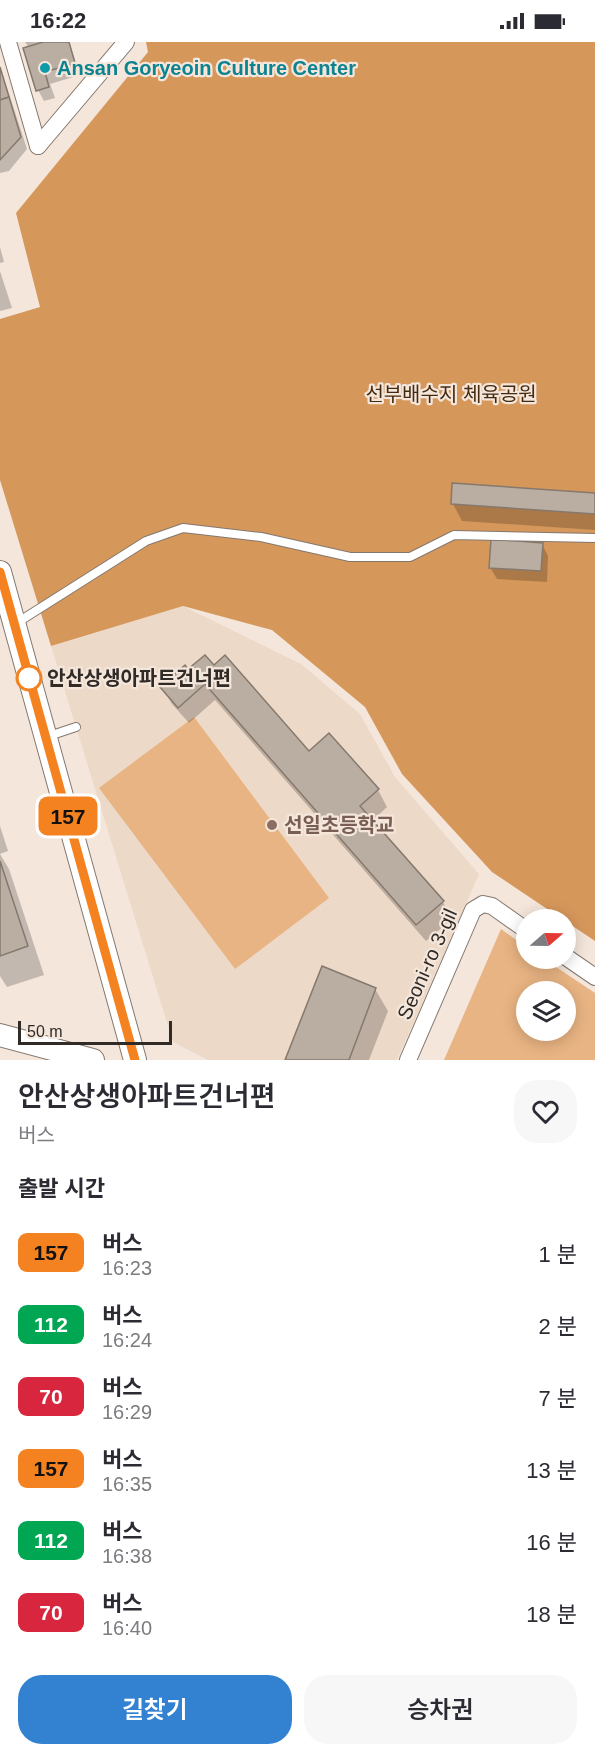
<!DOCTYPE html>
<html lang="ko">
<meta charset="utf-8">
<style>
:root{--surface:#fff;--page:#f7f7f7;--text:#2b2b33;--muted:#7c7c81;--accent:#3381d1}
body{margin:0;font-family:Arial,"Noto Sans KR",sans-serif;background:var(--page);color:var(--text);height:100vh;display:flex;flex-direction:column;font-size:22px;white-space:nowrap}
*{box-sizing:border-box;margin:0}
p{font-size:20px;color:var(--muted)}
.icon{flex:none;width:33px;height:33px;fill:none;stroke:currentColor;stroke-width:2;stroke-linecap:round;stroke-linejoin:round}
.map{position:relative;height:1018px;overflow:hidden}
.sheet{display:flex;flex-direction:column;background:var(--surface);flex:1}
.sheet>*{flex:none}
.badge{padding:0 12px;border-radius:9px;font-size:21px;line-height:39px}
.needle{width:39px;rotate:70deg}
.fabs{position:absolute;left:516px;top:867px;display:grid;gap:12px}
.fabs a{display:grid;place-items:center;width:60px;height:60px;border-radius:50%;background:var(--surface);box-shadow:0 3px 15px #0003;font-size:30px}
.scale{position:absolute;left:18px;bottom:15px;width:154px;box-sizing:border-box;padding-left:6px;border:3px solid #302b27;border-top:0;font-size:16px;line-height:21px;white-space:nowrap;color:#302b27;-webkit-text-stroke:4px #f4e6db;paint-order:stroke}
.map>.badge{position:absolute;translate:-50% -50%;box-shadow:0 0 0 3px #fff}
h2{padding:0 18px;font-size:22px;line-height:54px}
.round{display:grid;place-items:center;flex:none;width:63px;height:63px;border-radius:24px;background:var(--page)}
.overview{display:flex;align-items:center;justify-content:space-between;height:102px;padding:0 18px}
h1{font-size:28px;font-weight:600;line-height:45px}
.action{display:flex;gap:12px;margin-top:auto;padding:12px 18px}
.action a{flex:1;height:69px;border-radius:24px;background:var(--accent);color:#fff;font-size:24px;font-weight:600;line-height:69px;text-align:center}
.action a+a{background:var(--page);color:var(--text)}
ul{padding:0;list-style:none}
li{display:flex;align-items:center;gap:18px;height:72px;padding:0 18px}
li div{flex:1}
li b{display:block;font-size:22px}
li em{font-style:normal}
li .badge{min-width:66px;font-weight:700;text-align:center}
.status{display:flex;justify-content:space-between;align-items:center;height:42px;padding:0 30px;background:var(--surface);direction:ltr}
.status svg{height:16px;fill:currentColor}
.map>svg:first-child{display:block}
</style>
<div class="status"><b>16:22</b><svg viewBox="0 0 49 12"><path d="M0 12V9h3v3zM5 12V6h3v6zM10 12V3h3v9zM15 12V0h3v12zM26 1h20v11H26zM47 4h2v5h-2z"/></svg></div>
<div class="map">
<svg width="595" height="1018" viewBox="0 0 595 1018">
<rect width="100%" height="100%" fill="#f4e6db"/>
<!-- built -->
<polygon fill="#edd9c8" points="183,564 301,622 360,672 395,735 479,832 397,1018 208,1018 173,1000 51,604"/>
<!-- green -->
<g fill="#e9b483" fill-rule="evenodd">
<polygon points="194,675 329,856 235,927 99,746"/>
<path d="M501 887 526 905V916L544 917 595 951V1018H444ZM526 950H566V988H526Z"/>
</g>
<!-- forest -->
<polygon fill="#d6975b" points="146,0 595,0 595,899 492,830 402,732 365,665 272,588 183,564 51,604 0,438 0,277 40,265 16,171 148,10"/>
<!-- shadow -->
<g fill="#0003">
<polygon points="25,0 69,0 80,33 50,42 55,56 44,59 38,48 29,6"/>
<polygon points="0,24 27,107 9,129 0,131"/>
<polygon points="0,205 4,220 0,221"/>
<polygon points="0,229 12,266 0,269"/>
<polygon points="595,453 595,488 462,479 453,462"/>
<polygon points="542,502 548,514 547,540 497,537 490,525"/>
<polygon points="185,625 309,711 378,748 387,765 372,779 443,860 452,877 426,899 215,658 189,681 172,662 162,645"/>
<polygon points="0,784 8,809 0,812"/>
<polygon points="0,812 9,827 44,933 7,945 0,934"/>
<polygon points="322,926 375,947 388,969 369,1018 287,1018"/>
</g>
<!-- building -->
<g fill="#baaea2" stroke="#85796e" stroke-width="1.5">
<polygon points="43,0 69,0 75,21 45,30 49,45 36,49 23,6"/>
<polygon points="0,25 9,55 0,58"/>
<polygon points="9,55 21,95 0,118 0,58"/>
<polygon points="452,441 595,451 595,472 451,462"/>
<polygon points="491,497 543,501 541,529 489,526"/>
<polygon points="205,613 214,623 225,613 309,709 329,691 379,747 360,764 444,859 416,883 205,642 178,666 160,645 185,623 188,627"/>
<polygon points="0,819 28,904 0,914"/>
<polygon points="322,924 376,946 349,1018 285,1018"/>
</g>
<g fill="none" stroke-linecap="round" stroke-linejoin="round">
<defs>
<g id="lane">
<polyline points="15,582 146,499 183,486 261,495 350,515 410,515 454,493 595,496"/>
<polyline points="46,695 76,685"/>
</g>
<g id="street">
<polyline points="8,0 38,104"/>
<polyline points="38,104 126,0"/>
<polyline points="566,915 595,935"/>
<polyline points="408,1018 473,868 483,862 492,864 526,888"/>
</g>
<g id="secondary">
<polyline points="0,530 135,1018"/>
<polyline points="0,993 93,1018"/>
</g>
</defs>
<!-- lane casing -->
<use href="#lane" stroke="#84786e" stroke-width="10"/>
<!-- street casing -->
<use href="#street" stroke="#84786e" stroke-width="18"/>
<!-- secondary casing -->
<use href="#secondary" stroke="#84786e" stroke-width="24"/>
<!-- lane -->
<use href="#lane" stroke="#fff" stroke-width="8"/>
<!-- street -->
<use href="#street" stroke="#fff" stroke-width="16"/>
<!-- secondary -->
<use href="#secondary" stroke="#fff" stroke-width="22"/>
</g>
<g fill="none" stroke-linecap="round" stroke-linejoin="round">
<defs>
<polyline id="line" points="0,530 135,1018"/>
</defs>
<!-- line casing -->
<use href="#line" stroke="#fff" stroke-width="14"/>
<!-- line -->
<use href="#line" stroke="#f58220" stroke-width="9"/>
</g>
<!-- markers -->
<circle fill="#0f9aa8" stroke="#f4e6db" stroke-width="2" cx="45" cy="26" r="6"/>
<circle fill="#fff" stroke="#f58220" stroke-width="3" cx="29" cy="636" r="12"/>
<circle fill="#8d6e63" stroke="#f4e6db" stroke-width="2" cx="272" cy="783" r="6"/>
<g text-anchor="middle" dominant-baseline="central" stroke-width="4.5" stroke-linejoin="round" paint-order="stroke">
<!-- culture labels -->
<g font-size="20" font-weight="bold" fill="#0d838f" stroke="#f4e6db" text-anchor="start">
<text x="57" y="26">Ansan Goryeoin Culture Center</text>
</g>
<!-- park labels -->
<g font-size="20" fill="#442a10" stroke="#f4e6db">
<text x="451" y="352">선부배수지 체육공원</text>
</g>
<!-- stop labels -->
<g font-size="20" font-weight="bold" fill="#302b27" stroke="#f4e6db" text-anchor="start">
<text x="47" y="636">안산상생아파트건너편</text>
</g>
<!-- education labels -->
<g font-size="20" font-weight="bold" fill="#785e54" stroke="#f4e6db" text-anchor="start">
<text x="284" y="783">선일초등학교</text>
</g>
<!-- street labels -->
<g font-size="20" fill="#302b27" stroke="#f4e6db">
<text transform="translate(427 922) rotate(-66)">Seoni-ro 3-gil</text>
</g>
</g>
</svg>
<div class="fabs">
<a><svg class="needle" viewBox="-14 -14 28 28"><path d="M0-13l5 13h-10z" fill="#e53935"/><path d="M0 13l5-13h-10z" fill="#7c7c81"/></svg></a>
<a><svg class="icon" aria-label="layers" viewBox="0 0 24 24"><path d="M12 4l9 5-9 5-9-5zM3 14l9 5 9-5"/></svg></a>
</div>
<div class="scale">50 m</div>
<b class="badge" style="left:68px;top:774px;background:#f58220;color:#111">157</b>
</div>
<section class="sheet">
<div class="overview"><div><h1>안산상생아파트건너편</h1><p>버스</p></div><a class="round"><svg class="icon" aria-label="heart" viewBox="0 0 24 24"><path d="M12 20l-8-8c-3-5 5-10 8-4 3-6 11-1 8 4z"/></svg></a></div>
<h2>출발 시간</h2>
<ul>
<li><span class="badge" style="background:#f58220;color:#111">157</span><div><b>버스</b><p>16:23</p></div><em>1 분</em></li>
<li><span class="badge" style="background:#00a651;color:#fff">112</span><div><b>버스</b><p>16:24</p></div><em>2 분</em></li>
<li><span class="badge" style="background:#d7263d;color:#fff">70</span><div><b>버스</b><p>16:29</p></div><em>7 분</em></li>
<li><span class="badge" style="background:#f58220;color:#111">157</span><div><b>버스</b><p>16:35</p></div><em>13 분</em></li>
<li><span class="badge" style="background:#00a651;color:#fff">112</span><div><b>버스</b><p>16:38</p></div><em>16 분</em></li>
<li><span class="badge" style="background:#d7263d;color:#fff">70</span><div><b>버스</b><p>16:40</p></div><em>18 분</em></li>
</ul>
<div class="action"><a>길찾기</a><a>승차권</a></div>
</section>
